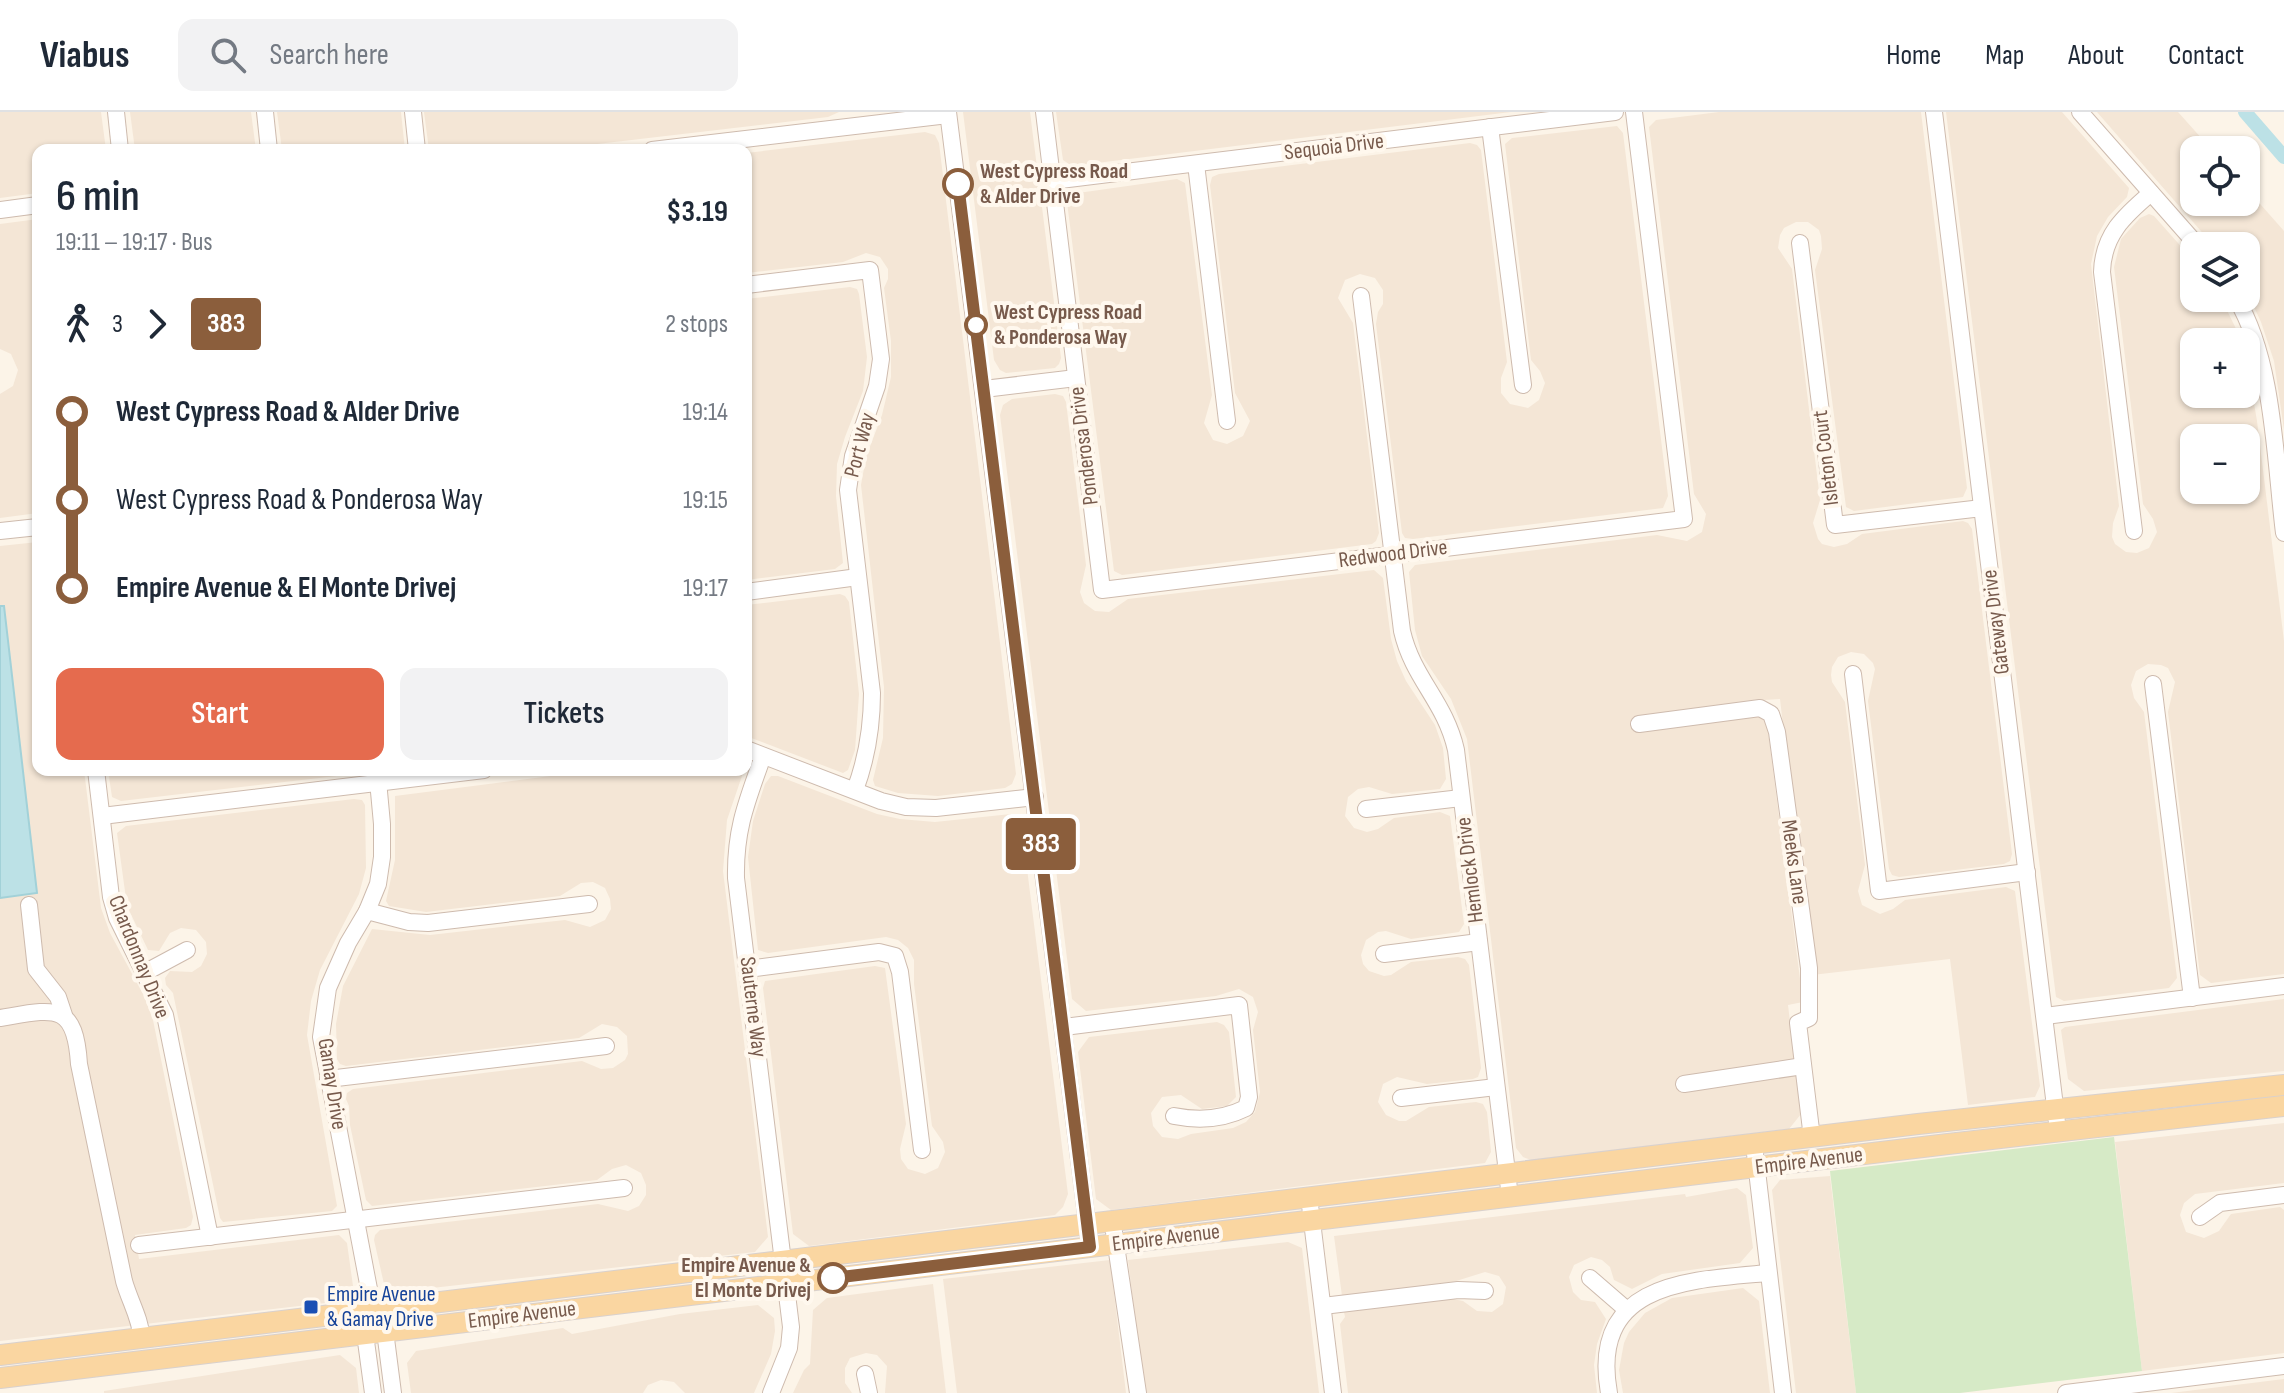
<!DOCTYPE html>
<meta charset="utf-8">
<style>
:root{--surface:#fff;--page:#f2f2f3;--text:#1f2937;--muted:#747a83;--line:#e0e1e3;--accent:#e56b4e}
body{margin:0;font-family:"Sofia Sans Condensed",sans-serif;background:var(--page);color:var(--text);height:100vh;display:flex;flex-direction:column;font-size:30px;white-space:nowrap}
*{box-sizing:border-box;margin:0}
p{font-size:26px;color:var(--muted)}
.icon{flex:none;width:44px;height:44px;fill:none;stroke:currentColor;stroke-width:2;stroke-linecap:round;stroke-linejoin:round}
.map{position:relative;flex:1;overflow:hidden}
.drawer{position:absolute;left:32px;top:32px;width:720px;height:632px;display:flex;flex-direction:column;background:var(--surface);border-radius:16px;box-shadow:0 2px 6px #0004}
.drawer>*{flex:none}
.badge{padding:0 16px;border-radius:6px;font-size:28px;line-height:52px}
.tools{position:absolute;left:2180px;top:24px;display:grid;gap:16px}
.tools a{display:grid;place-items:center;width:80px;height:80px;border-radius:16px;background:var(--surface);box-shadow:0 2px 6px #0004;font-size:40px}
.map>.badge{position:absolute;translate:-50% -50%;box-shadow:0 0 0 4px #fff}
.legs{display:flex;align-items:center;gap:12px;height:88px;padding:0 24px;font-size:26px}
.legs p{margin-inline-start:auto}
.head{display:flex;align-items:center;justify-content:space-between;height:136px;padding:0 24px}
h1{font-size:44px;font-weight:600;line-height:60px}
.cta{display:flex;gap:16px;margin-top:auto;padding:16px 24px}
.cta a{flex:1;height:92px;border-radius:16px;background:var(--accent);color:#fff;font-size:32px;font-weight:600;line-height:92px;text-align:center}
.cta a+a{background:var(--page);color:var(--text)}
ul{padding:0 24px;list-style:none}
li{display:flex;align-items:center;gap:28px;height:88px;font-size:30px}
li i{display:grid;place-items:center;width:12px;height:100%;margin:0 10px;background:currentColor}
li i::after{content:'';width:20px;height:20px;margin:-10px;border:6px solid;border-radius:50%;background:var(--surface)}
li p{margin-inline-start:auto}
li:first-child i{background:linear-gradient(#0000 50%,currentColor 0)}
li:last-child i{background:linear-gradient(currentColor 50%,#0000 0)}
header{display:flex;align-items:center;gap:48px;box-sizing:border-box;height:112px;padding:0 40px;background:var(--surface);border-bottom:2px solid var(--line)}
header strong{font-size:38px}
nav{display:flex;gap:44px;margin-inline-start:auto;font-size:28px}
.search{width:560px;height:72px;background:var(--page);display:flex;align-items:center;gap:20px;box-sizing:border-box;padding:0 28px;border-radius:16px;color:var(--muted);font-size:30px}
.map>svg:first-child{display:block}
</style>
<header>
<strong>Viabus</strong>
<div class="search"><svg class="icon" aria-label="search" viewBox="0 0 24 24"><circle cx="10" cy="10" r="6"/><path d="M15 15l6 6"/></svg>Search here</div>
<nav><a>Home</a><a>Map</a><a>About</a><a>Contact</a></nav>
</header>
<div class="map">
<svg width="2284" height="1281" viewBox="0 0 2284 1281">
<rect width="100%" height="100%" fill="#fcf4e8"/>
<!-- residential -->
<g fill="#f4e6d6" fill-rule="evenodd">
<polygon points="0,0 101,0 106,38 38,38 38,81 0,86"/>
<polygon points="130,0 251,0 256,38 135,38"/>
<polygon points="277,0 401,0 405,38 282,38"/>
<polygon points="424,0 839,0 828,5 546,38 429,38"/>
<polygon points="963,0 1030,0 1061,246 1059,252 1055,256 1006,261 1000,258 994,248"/>
<polygon points="1056,0 1511,0 1072,54 1063,48"/>
<polygon points="1719,0 1921,0 1967,376 1963,385 1854,399 1846,395 1815,158 1822,137 1821,124 1819,118 1808,110 1796,110 1784,116 1780,123 1778,136 1792,157 1820,388 1813,411 1818,427 1822,432 1834,435 1847,432 1862,422 1963,409 1968,411 1972,417 2012,742 2010,749 2004,752 1899,765 1892,763 1889,757 1868,589 1875,557 1873,551 1864,542 1851,540 1838,545 1832,555 1831,563 1832,570 1845,590 1865,753 1858,779 1862,793 1880,802 1893,797 1905,788 2006,775 2015,779 2040,974 2035,985 1968,993 1950,847 1812,863 1780,587 1764,588 1803,890 1788,893 1801,1002 1789,1017 1531,1048 1523,1045 1516,1036 1467,627 1451,587 1422,544 1415,518 1409,460 1415,453 1657,423 1687,429 1702,420 1706,402 1694,382 1649,15 1656,8"/>
<path d="M1946 0H2062L2129 76 2127 85 2108 105 2097 124 2091 152 2119 394 2113 411 2112 425 2115 432 2126 440 2137 441 2149 436 2157 420 2153 407 2143 392 2114 155 2121 127 2140 106 2149 102 2154 104 2194 149V186H2221L2241 227 2242 230H2194V282H2246V245L2257 309 2284 529V862L2211 871 2200 863 2168 600 2175 570 2168 556 2161 553 2148 552 2136 559 2131 573 2134 586 2144 600 2177 866 2169 876 2064 889 2056 885ZM2194 326H2246V378H2194Z"/>
<polygon points="2097,0 2178,0 2212,38 2194,38 2194,90 2246,90 2246,76 2284,119 2284,318 2274,249 2261,210 2246,178 2246,134 2214,134"/>
<polygon points="1617,14 1623,21 1668,384 1663,396 1413,427 1405,426 1402,421 1376,212 1378,200 1383,192 1383,178 1375,166 1360,162 1345,168 1338,186 1353,211 1379,421 1376,429 1372,432 1122,463 1114,459 1067,90 1071,82 1177,67 1185,71 1212,283 1204,311 1213,328 1227,332 1243,324 1250,309 1235,281 1210,73 1212,65 1219,62 1470,31 1477,33 1481,38 1507,250 1501,266 1501,281 1510,292 1528,296 1539,288 1545,271 1540,259 1531,248 1505,32 1512,26"/>
<polygon points="925,20 935,23 939,31 1016,662 1012,672 1005,676 938,684 898,681 875,674 873,668 883,626 884,575 861,373 866,345 882,303 891,265 891,229 884,176 888,167 888,157 880,145 866,141 843,150 746,161 746,41"/>
<polygon points="38,107 38,401 0,406 0,282 13,274 18,258 11,242 0,237 0,112"/>
<polygon points="850,175 857,177 859,182 867,245 863,279 845,325 837,352 836,384 843,451 835,457 746,468 746,187"/>
<polygon points="1055,282 1063,284 1066,290 1086,453 1080,480 1084,491 1095,499 1109,500 1128,487 1374,458 1383,466 1391,527 1397,549 1406,569 1435,613 1443,636 1446,667 1440,677 1392,682 1369,675 1358,677 1348,685 1345,704 1354,716 1367,720 1378,717 1394,706 1440,700 1450,704 1464,812 1459,820 1411,827 1386,819 1378,820 1366,828 1361,843 1363,852 1369,859 1384,864 1391,863 1411,850 1458,845 1465,847 1469,853 1481,956 1478,965 1473,967 1427,972 1397,965 1383,972 1378,990 1386,1003 1399,1009 1406,1009 1429,995 1476,990 1483,992 1487,1000 1491,1040 1485,1051 1111,1098 1096,1087 1078,940 1089,925 1217,910 1224,913 1229,920 1236,985 1227,994 1202,997 1181,983 1162,985 1151,1001 1153,1014 1162,1025 1178,1027 1191,1022 1233,1016 1246,1010 1255,1000 1260,980 1253,918 1258,900 1253,885 1239,877 1216,884 1086,899 1072,887 1000,303 1003,293 1012,287"/>
<polygon points="38,430 38,658 84,658 101,796 110,821 144,884 153,908 193,1105 191,1113 186,1116 135,1123 139,1147 339,1123 347,1131 353,1174 342,1189 0,1229 0,786 36,781 3,494 0,494 0,434"/>
<polygon points="840,482 845,484 849,490 859,582 855,638 848,658 843,661 746,624 746,493"/>
<polygon points="108,658 359,658 354,662 121,689 112,685"/>
<polygon points="597,658 744,658 727,708 723,759 768,1125 755,1140 396,1180 384,1172 374,1128 375,1123 380,1118 598,1092 628,1099 639,1094 646,1083 646,1073 641,1061 626,1053 612,1057 597,1068 372,1094 366,1088 350,1013 349,994 346,987 347,981 353,977 582,949 601,957 613,956 625,948 628,942 627,924 617,915 602,912 579,926 346,954 340,952 337,947 336,912 343,874 372,817 430,823 565,808 590,815 605,808 611,797 610,787 605,776 593,770 581,771 560,784 426,800 389,794 386,789 395,748 395,684"/>
<polygon points="771,664 778,664 877,702 900,707 935,710 1011,702 1021,709 1068,1082 1063,1095 1055,1103 809,1134 793,1122 763,876 765,869 875,854 885,856 906,1012 900,1037 901,1047 908,1057 925,1062 938,1056 945,1040 943,1030 932,1014 914,872 914,848 908,836 898,828 886,825 768,841 758,838 748,745 753,709 765,672"/>
<polygon points="354,687 362,688 365,693 366,756 359,782 320,858 311,889 307,923 337,1094 332,1099 223,1110 220,1106 173,881 166,873 165,866 170,859 192,860 201,854 207,842 206,830 196,818 181,816 170,821 159,839 148,838 127,794 117,721 126,714"/>
<polygon points="2284,887 2284,959 2084,979 2068,967 2061,918 2065,915"/>
<polygon points="2284,1011 2284,1071 2195,1082 2184,1091 2180,1103 2186,1120 2204,1126 2219,1119 2231,1102 2280,1095 2284,1098 2284,1241 2142,1259 2115,1030"/>
<polygon points="1830,1064 1856,1281 1796,1281 1772,1078 1780,1068"/>
<polygon points="1737,1076 1746,1083 1753,1136 1740,1151 1662,1162 1632,1177 1614,1168 1610,1155 1602,1148 1591,1145 1574,1153 1569,1165 1573,1180 1581,1188 1595,1190 1606,1207 1597,1232 1594,1253 1597,1281 1348,1281 1340,1212 1345,1205 1344,1200 1453,1187 1463,1189 1477,1199 1492,1200 1503,1192 1506,1175 1499,1164 1485,1160 1453,1170 1342,1184 1334,1124 1685,1082 1686,1085"/>
<polygon points="1288,1130 1302,1136 1319,1281 1144,1281 1128,1148"/>
<polygon points="1110,1148 1126,1281 957,1281 943,1167"/>
<polygon points="933,1172 946,1281 885,1281 887,1254 877,1243 866,1241 850,1246 845,1256 845,1271 852,1281 793,1281 804,1258 810,1252 813,1198 827,1186"/>
<polygon points="1743,1176 1759,1189 1770,1281 1623,1281 1619,1258 1624,1231 1629,1220 1645,1201 1672,1186"/>
<polygon points="758,1193 774,1206 775,1219 771,1242 754,1281 685,1281 674,1270 661,1268 648,1273 643,1281 411,1281 407,1251 416,1239 563,1216 572,1222 680,1202"/>
<polygon points="340,1243 356,1256 359,1281 104,1281 104,1279"/>
<polygon points="2284,1267 2284,1281 2171,1281"/>
</g>
<!-- green -->
<polygon fill="#d6eac6" points="2114,1025 2142,1259 1960,1281 1856,1281 1830,1059"/>
<!-- water -->
<polygon fill="#bce1e6" stroke="#a2d1d8" stroke-width="2" points="0,494 4,494 37,781 0,786"/>
<g fill="none" stroke-linecap="round" stroke-linejoin="round">
<!-- canal -->
<polyline stroke="#bce1e6" stroke-width="14" points="2245,0 2284,45"/>
<defs>
<g id="minor">
<polyline points="116,0 120,38"/>
<polyline points="265,0 269,38"/>
<polyline points="413,0 417,38"/>
<polyline points="948,0 1090,1135"/>
<polyline points="1044,0 1102,478 1684,407 1634,0"/>
<polyline points="1934,0 2058,1019"/>
<polyline points="2080,0 2198,134"/>
<polyline points="1490,15 1523,273"/>
<polyline points="652,38 948,3"/>
<polyline points="1196,52 1227,309"/>
<polyline points="1052,69 1615,0"/>
<polyline points="0,98 38,93"/>
<polyline points="1800,131 1835,413 1982,396"/>
<path d="M746 173 870 158 881 247 877 274 853 344 848 378 872 581C872 616 867 646 855 678"/>
<path d="M1361 184 1402 519C1413 567 1445 589 1456 638L1510 1085"/>
<path d="M2236 186C2274 249 2275 349 2284 421"/>
<polyline points="984,277 1076,266"/>
<polyline points="0,419 38,415"/>
<path d="M2134 419 2102 160C2103 123 2124 104 2151 81"/>
<polyline points="746,480 858,465"/>
<polyline points="1853,562 1879,779 2027,760"/>
<polyline points="2153,572 2192,886"/>
<polyline points="1639,612 1760,596 1771,602 1777,620 1809,856 1809,906 1798,911 1812,1026"/>
<polyline points="746,637 881,689 906,695 936,696 1035,685"/>
<path d="M763 644C747 689 735 717 736 766L791 1215 789 1236 771 1281"/>
<polyline points="96,658 111,785 117,806 165,903 210,1125"/>
<polyline points="377,658 382,712 382,745 378,772 367,799 348,831 328,876 321,925 373,1198 385,1219 393,1281"/>
<polyline points="1366,697 1461,686"/>
<polyline points="102,704 484,658"/>
<polyline points="29,793 36,857 58,885 64,903"/>
<polyline points="367,799 409,810 428,811 589,792"/>
<polyline points="1384,842 1479,830"/>
<polyline points="748,857 879,840 895,844 900,860 922,1038"/>
<polyline points="146,860 187,838"/>
<polyline points="2045,904 2284,874"/>
<path d="M0 906C54 897 75 889 79 952L124 1169C130 1190 140 1205 142 1227"/>
<path d="M1064 915 1239 893 1249 985 1246 996C1222 1008 1199 1009 1174 1004"/>
<polyline points="328,967 606,934"/>
<polyline points="1684,972 1803,954"/>
<polyline points="1401,986 1496,975"/>
<polyline points="1754,1033 1783,1281"/>
<polyline points="1309,1085 1333,1281"/>
<polyline points="2200,1105 2220,1091 2284,1083"/>
<polyline points="1114,1120 1138,1281"/>
<polyline points="139,1133 624,1076"/>
<polyline points="1590,1166 1627,1198"/>
<polyline points="1323,1194 1458,1178 1485,1179"/>
<polyline points="369,1211 365,1222 373,1281"/>
<polyline points="865,1262 869,1281"/>
<path d="M1609 1281C1589 1170 1689 1168 1768 1161"/>
<polyline points="2066,1281 2284,1254"/>
</g>
<g id="major">
<polyline points="0,1243 1918,1012 2284,973"/>
<polyline points="0,1266 1948,1032 2284,994"/>
</g>
</defs>
<!-- minor casing -->
<use href="#minor" stroke="#cebbae" stroke-width="18"/>
<!-- major casing -->
<use href="#major" stroke="#d9d1cd" stroke-width="22"/>
<!-- minor -->
<use href="#minor" stroke="#fff" stroke-width="16"/>
<!-- major -->
<use href="#major" stroke="#fad6a1" stroke-width="20"/>
</g>
<g fill="none" stroke-linecap="round" stroke-linejoin="round">
<defs>
<polyline id="line-1" points="833,1166 1090,1135 958,72"/>
</defs>
<!-- line-1 casing -->
<use href="#line-1" stroke="#fff" stroke-width="18"/>
<!-- line-1 -->
<use href="#line-1" stroke="#8b5e3c" stroke-width="12"/>
</g>
<!-- markers -->
<g fill="#fff" stroke="#8b5e3c" stroke-width="4">
<circle cx="958" cy="72" r="14"/>
<circle cx="976" cy="213" r="10"/>
<circle cx="833" cy="1166" r="14"/>
</g>
<rect fill="#1a4fb4" stroke="#fff8ee" stroke-width="3" x="303" y="1187" width="16" height="16" rx="4"/>
<g text-anchor="middle" dominant-baseline="central" stroke-width="8" stroke-linejoin="round" paint-order="stroke">
<!-- street labels -->
<g font-size="22" fill="#775a4c" stroke="#fff8ee">
<text transform="translate(1334 35) rotate(-7)">Sequoia Drive</text>
<text transform="translate(860 333) rotate(-75)">Port Way</text>
<text transform="translate(1084 334) rotate(-97)">Ponderosa Drive</text>
<text transform="translate(1826 346) rotate(-97)">Isleton Court</text>
<text transform="translate(1393 442) rotate(-7)">Redwood Drive</text>
<text transform="translate(1996 510) rotate(-97)">Gateway Drive</text>
<text transform="translate(1794 750) rotate(82)">Meeks Lane</text>
<text transform="translate(1470 758) rotate(-97)">Hemlock Drive</text>
<text transform="translate(139 845) rotate(68)">Chardonnay Drive</text>
<text transform="translate(753 895) rotate(83)">Sauterne Way</text>
<text transform="translate(332 972) rotate(81)">Gamay Drive</text>
<text transform="translate(1809 1049) rotate(-7)">Empire Avenue</text>
<text transform="translate(1166 1126) rotate(-7)">Empire Avenue</text>
<text transform="translate(522 1203) rotate(-7)">Empire Avenue</text>
</g>
<!-- stop labels -->
<g font-size="22" font-weight="bold" fill="#775a4c" stroke="#fff8ee" text-anchor="start">
<text x="980" y="59">West Cypress Road<tspan x="980" dy="25">&amp; Alder Drive</tspan></text>
<text x="994" y="200">West Cypress Road<tspan x="994" dy="25">&amp; Ponderosa Way</tspan></text>
<text x="811" y="1153" text-anchor="end">Empire Avenue &amp;<tspan x="811" dy="25">El Monte Drivej</tspan></text>
</g>
<!-- transit labels -->
<g font-size="22" fill="#164399" stroke="#fff8ee" text-anchor="start">
<text x="327" y="1182">Empire Avenue<tspan x="327" dy="25">&amp; Gamay Drive</tspan></text>
</g>
</g>
</svg>
<div class="tools">
<a><svg class="icon" aria-label="locate" viewBox="0 0 24 24"><circle cx="12" cy="12" r="6"/><path d="M12 2v4M12 18v4M2 12h4M18 12h4"/></svg></a>
<a><svg class="icon" aria-label="layers" viewBox="0 0 24 24"><path d="M12 4l9 5-9 5-9-5zM3 14l9 5 9-5"/></svg></a>
<a>+</a>
<a>−</a>
</div>
<b class="badge" style="left:1041px;top:732px;background:#8b5e3c;color:#fff">383</b>
<section class="drawer">
<div class="head"><div><h1>6 min</h1><p>19:11 – 19:17 · Bus</p></div><b>$3.19</b></div>
<div class="legs"><svg class="icon" aria-label="walk" viewBox="0 0 24 24"><circle cx="13" cy="4" r="2"/><path d="M13 8l-2 6 4 7M11 14l-3 7M7 12l3-4h3l4 4"/></svg>3<svg class="icon" aria-label="forward" viewBox="0 0 24 24"><path d="M9 5l7 7-7 7"/></svg><b class="badge" style="background:#8b5e3c;color:#fff">383</b><p>2 stops</p></div>
<ul>
<li><i style="color:#8b5e3c"></i><b>West Cypress Road &amp; Alder Drive</b><p>19:14</p></li>
<li><i style="color:#8b5e3c"></i><span>West Cypress Road &amp; Ponderosa Way</span><p>19:15</p></li>
<li><i style="color:#8b5e3c"></i><b>Empire Avenue &amp; El Monte Drivej</b><p>19:17</p></li>
</ul>
<div class="cta"><a>Start</a><a>Tickets</a></div>
</section>
</div>
